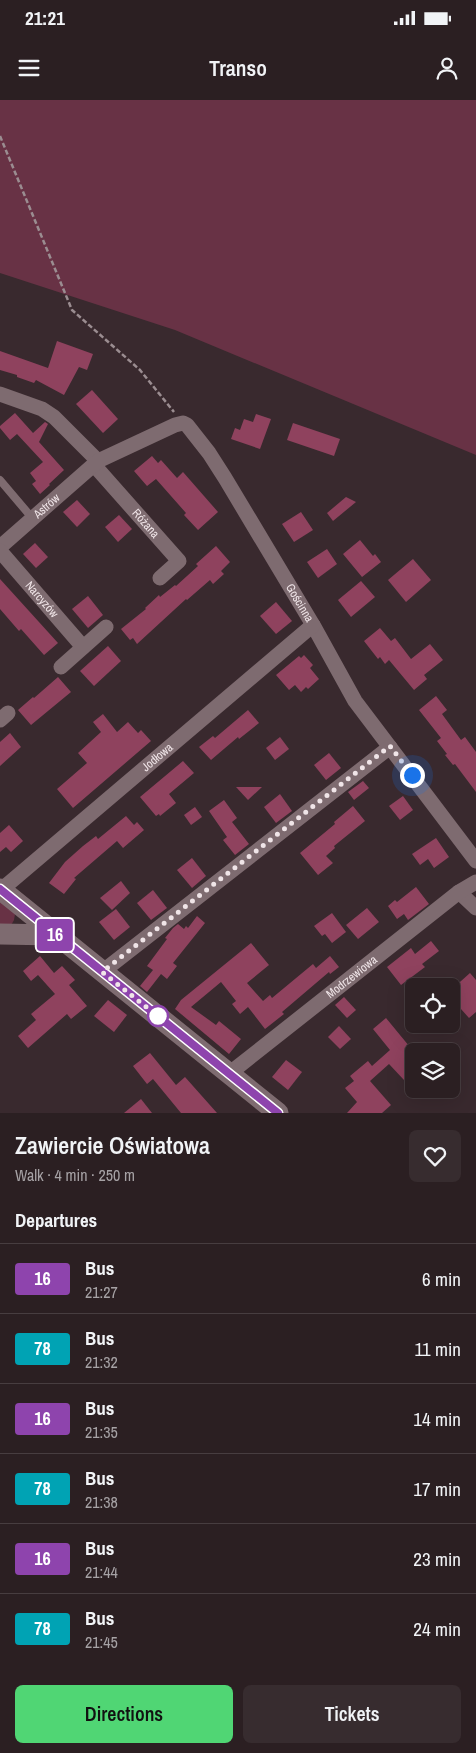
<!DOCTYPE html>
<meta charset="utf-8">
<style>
:root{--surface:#2b1f22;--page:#372c2f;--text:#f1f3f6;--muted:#a6a2a5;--line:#473d40;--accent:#50d674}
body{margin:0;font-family:"Archivo Narrow",sans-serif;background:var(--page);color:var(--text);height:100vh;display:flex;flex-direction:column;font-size:19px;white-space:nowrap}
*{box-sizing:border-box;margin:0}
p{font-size:16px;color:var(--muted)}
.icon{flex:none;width:28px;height:28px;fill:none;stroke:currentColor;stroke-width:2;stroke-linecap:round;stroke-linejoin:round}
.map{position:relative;height:1013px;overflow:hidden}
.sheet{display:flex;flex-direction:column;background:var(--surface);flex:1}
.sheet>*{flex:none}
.badge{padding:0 10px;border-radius:4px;font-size:18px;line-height:32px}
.controls{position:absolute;left:405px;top:878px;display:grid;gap:10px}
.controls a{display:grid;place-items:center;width:55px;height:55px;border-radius:8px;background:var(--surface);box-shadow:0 5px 20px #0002,0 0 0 1px var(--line);font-size:25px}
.you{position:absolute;width:25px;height:25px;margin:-12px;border:4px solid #fff;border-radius:50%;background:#1a73e8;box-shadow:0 0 0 8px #1a73e833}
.map>.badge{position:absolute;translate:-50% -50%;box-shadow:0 0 0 2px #fff}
h2{padding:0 15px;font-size:19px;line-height:45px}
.round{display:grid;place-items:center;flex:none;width:52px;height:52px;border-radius:8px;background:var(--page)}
.headline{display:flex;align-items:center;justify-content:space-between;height:85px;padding:0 15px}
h1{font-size:24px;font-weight:600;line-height:38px}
.action{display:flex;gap:10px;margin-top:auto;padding:10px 15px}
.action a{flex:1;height:58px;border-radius:8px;background:var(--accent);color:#111;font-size:20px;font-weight:600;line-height:58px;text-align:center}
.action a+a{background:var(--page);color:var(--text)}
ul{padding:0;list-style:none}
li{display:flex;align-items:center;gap:15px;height:70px;padding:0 15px;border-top:1px solid var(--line)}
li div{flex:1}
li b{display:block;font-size:19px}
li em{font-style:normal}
li .badge{min-width:55px;font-weight:700;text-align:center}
.status{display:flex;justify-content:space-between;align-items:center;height:35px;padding:0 25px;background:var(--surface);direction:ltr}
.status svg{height:14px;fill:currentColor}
header{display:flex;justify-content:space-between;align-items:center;height:65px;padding:0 15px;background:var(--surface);font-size:22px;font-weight:600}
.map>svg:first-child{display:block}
</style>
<div class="status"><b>21:21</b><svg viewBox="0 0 49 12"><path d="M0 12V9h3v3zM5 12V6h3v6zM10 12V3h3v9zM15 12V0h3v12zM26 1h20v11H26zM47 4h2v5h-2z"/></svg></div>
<header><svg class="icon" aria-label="menu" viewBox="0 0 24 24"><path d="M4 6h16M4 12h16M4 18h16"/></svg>Transo<svg class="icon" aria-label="person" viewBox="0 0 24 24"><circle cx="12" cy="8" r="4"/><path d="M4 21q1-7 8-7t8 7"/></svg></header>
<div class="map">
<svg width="476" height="1013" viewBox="0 0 476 1013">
<rect width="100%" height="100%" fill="#39292e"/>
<!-- green -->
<g fill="#683245">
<polygon points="0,0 476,0 476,355 175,230 0,173"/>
<polygon points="0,799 15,814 14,820 10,827 0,828"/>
</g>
<!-- building -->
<g fill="#8f425e">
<polygon points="57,241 93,254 87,270 79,267 64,295 36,280 34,283 17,277 17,275 0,270 0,251 48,268"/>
<polygon points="92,290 118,319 103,333 76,304"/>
<polygon points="15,313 33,333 45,322 48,324 39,342 64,370 49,384 50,385 40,394 32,384 36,381 30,373 43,362 17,334 10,340 0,328 0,326"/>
<polygon points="256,314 271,319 260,349 231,339 235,328 240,330 244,319 253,322"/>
<polygon points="293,323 340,339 334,356 287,340"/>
<polygon points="152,356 158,363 161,360 177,378 183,372 218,412 198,430 184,415 186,413 156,379 147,386 134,371"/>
<polygon points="346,397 356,402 333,421 327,413"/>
<polygon points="77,400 90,414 77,427 63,412"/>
<polygon points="301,412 313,430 294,442 282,424"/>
<polygon points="119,415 132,429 118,442 105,427"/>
<polygon points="360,440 373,456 375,454 381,462 362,477 343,454"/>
<polygon points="35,443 48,457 36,468 23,454"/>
<polygon points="216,446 230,462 221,471 224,474 213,484 210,480 187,500 186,499 137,544 133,538 130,540 121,529 146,509 145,508 159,495 160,497 175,485 176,486 198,466 196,464"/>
<polygon points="327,449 337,464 318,478 307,462"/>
<polygon points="413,459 431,480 406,502 388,480"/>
<polygon points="0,479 58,543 44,555 21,529 19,531 0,509"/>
<polygon points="361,481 375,497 351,517 338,500"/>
<polygon points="88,496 103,515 88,528 72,509"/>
<polygon points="276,502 292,521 276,534 260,516"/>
<polygon points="380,528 391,541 395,538 411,559 430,544 443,560 424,575 427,579 414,590 389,560 385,564 380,557 378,559 364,541"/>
<polygon points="108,546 121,561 94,586 80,571"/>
<polygon points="304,555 313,565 310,568 319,579 308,589 306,587 301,592 295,585 289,590 276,575 299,556 301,558"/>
<polygon points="58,577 71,592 31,625 18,610 33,597 34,598"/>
<polygon points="436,596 447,610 442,614 461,640 465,637 476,652 476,692 455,664 453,665 445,655 447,654 437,641 441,638 419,610"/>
<polygon points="248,610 259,623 239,639 238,637 211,660 199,647 213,636 215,638"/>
<polygon points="103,614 117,632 128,622 138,633 141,630 151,641 73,708 57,689 87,663 78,653 101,632 93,622"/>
<polygon points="10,633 21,647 0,666 0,642"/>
<polygon points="280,637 289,649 275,660 266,648"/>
<polygon points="329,653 341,668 326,680 314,665"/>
<polygon points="183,661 194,673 169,694 176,703 160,716 159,714 156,716 140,697"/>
<polygon points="363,681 369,688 354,700 348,692"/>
<polygon points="236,687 262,687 248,700"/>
<polygon points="280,694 292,711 276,723 264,707"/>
<polygon points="403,696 413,710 400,720 389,706"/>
<polygon points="224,700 237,718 232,722 249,744 235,755 223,740 227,737 209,711"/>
<polygon points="353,706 365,721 334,746 335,748 326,756 333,763 318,775 300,753 335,724 334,722"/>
<polygon points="195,707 202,717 191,725 184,715"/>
<polygon points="126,716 134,725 137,722 144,730 123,748 117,741 74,778 76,779 64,794 49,783 65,762 83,746 96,736 98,739"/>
<polygon points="9,725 23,741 11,752 6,747 0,752 0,733"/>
<polygon points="436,738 449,757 434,768 428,759 420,765 412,754"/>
<polygon points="192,758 206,776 192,788 177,770"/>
<polygon points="121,781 130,793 112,810 100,798"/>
<polygon points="416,787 429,804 408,820 404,814 397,819 388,806 395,800 397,802"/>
<polygon points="153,790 167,808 151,820 137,803"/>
<polygon points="367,808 379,822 358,839 346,825"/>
<polygon points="116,809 130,827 114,840 99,822"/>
<polygon points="332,813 346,832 332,843 325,834 322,836 314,826"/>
<polygon points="197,816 205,823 173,863 177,866 167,879 161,874 147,892 140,886 153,870 147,866 167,839 165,838 173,828 178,824 184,829 186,826 188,828"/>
<polygon points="431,841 439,851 422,864 425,867 401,885 387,867 411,848 415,854"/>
<polygon points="251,843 269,865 247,883 263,901 270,895 272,898 313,864 316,868 330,856 339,867 330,874 329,872 282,912 284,914 265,929 248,907 240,914 232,904 236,901 221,882 191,907 216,925 219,921 241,939 229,954 175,909 181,900"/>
<polygon points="40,856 54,873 62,866 75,880 69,885 87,906 71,919 67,914 28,948 18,936 36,920 31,914 55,894 38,875 31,881 23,871"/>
<polygon points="470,873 476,880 476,912 469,918 453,900 456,897 451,890"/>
<polygon points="344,897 356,910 347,918 335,905"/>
<polygon points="108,900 127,915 114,932 94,916"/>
<polygon points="386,918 414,952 414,971 404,980 389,964 370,981 391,1005 382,1013 347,1013 357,1002 345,988 354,981 350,976 368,961 372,966 390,950 373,929"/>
<polygon points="339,926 351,939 340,949 328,937"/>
<polygon points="150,953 176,985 185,977 217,1013 181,1013 153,979 147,984 133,966"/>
<polygon points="286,960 302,972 288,990 272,977"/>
<polygon points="141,999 152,1013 124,1013"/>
</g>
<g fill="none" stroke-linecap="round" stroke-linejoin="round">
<!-- path -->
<polyline stroke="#9b8d91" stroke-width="2.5" stroke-dasharray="5 2.5" stroke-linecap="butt" points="0,36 72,210 140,270 174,312"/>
<!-- lane -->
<polyline stroke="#7e6b70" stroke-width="8" points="0,380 33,419"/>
<!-- street -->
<g stroke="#7e6b70" stroke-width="15">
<polyline points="0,294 42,309 54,317 98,361"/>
<path id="s1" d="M94 365 179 461 160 478"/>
<path id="s2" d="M0 447 98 361 175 325 183 323 187 325 209 353 225 378 313 525 355 601 476 761"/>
<path id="s3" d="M0 451 83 547"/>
<polyline points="61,567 106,527"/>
<polyline points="0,620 8,613"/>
<path id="s4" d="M1 790 313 525"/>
<polyline points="459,792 476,808"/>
<polyline points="102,872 390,647"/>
<path id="s5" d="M230 973 459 792 476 782"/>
</g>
<!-- secondary -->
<g stroke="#7e6b70" stroke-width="21">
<polyline points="0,789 278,1013"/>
<polyline points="0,834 55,835"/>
</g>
</g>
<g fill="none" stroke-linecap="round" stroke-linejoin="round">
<defs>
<polyline id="line" points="0,789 278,1013"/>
</defs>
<!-- line casing -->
<use href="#line" stroke="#fff" stroke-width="11"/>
<!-- line -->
<use href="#line" stroke="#8e44ad" stroke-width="8"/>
<!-- walk -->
<polyline stroke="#f0e5e8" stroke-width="5" stroke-dasharray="0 9" points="158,916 159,917 102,872 390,646 412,675"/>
</g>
<!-- markers -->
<circle fill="#fff" stroke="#8e44ad" stroke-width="2.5" cx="158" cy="916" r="10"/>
<g text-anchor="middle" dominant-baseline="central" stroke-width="4" stroke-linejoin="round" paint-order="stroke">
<!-- street labels -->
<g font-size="12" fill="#f0e5e8" stroke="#39292e">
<text stroke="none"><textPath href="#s2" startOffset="62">Astrów</textPath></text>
<text stroke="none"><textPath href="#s1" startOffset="78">Różana</textPath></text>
<text stroke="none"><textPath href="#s3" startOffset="64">Narcyzów</textPath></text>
<text stroke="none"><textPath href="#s2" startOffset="439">Gościnna</textPath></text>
<text stroke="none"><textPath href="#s4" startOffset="205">Jodłowa</textPath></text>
<text stroke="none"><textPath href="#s5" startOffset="155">Modrzewiowa</textPath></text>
</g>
</g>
</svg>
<div class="controls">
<a><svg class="icon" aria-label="locate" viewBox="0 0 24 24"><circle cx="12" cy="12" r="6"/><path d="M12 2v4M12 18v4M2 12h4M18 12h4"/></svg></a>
<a><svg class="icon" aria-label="layers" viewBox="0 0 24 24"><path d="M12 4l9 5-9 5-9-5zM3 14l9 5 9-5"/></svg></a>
</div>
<div class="you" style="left:412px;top:675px"></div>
<b class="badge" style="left:55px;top:835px;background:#8e44ad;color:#fff">16</b>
</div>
<section class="sheet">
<div class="headline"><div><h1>Zawiercie Oświatowa</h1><p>Walk · 4 min · 250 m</p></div><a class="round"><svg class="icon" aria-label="heart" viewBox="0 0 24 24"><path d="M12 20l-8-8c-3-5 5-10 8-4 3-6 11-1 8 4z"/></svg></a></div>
<h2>Departures</h2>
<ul>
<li><span class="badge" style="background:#8e44ad;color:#fff">16</span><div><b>Bus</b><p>21:27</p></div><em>6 min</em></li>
<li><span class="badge" style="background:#00a3b4;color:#fff">78</span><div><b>Bus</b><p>21:32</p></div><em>11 min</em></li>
<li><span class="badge" style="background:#8e44ad;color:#fff">16</span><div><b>Bus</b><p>21:35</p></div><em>14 min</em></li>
<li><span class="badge" style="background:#00a3b4;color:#fff">78</span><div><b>Bus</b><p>21:38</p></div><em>17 min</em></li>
<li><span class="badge" style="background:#8e44ad;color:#fff">16</span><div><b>Bus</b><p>21:44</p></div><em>23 min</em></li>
<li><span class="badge" style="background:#00a3b4;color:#fff">78</span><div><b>Bus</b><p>21:45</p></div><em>24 min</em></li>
</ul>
<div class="action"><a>Directions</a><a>Tickets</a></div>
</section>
